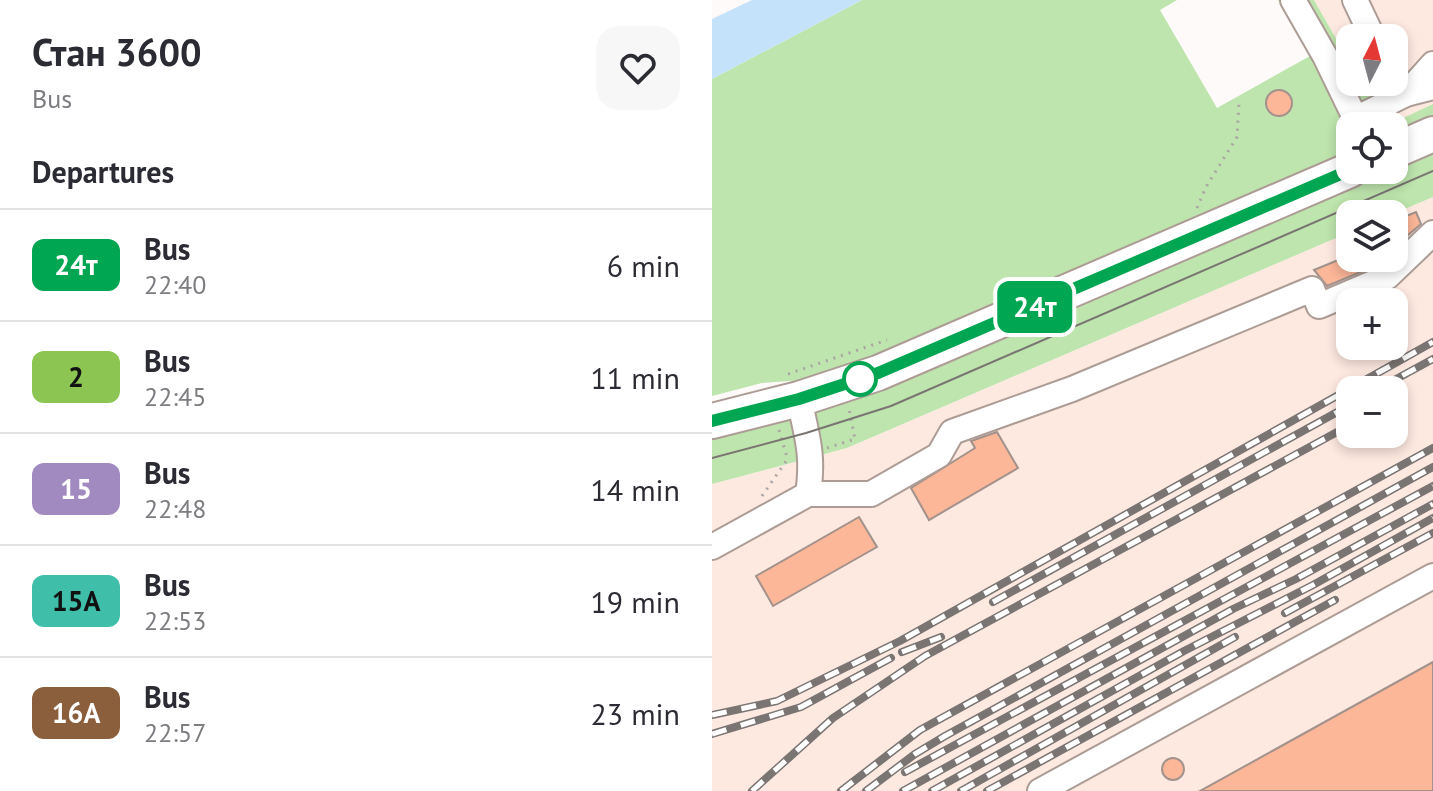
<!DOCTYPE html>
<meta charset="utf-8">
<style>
:root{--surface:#fff;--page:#f7f7f7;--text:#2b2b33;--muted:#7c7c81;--line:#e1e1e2}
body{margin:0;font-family:"PT Sans",sans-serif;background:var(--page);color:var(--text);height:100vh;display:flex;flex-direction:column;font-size:30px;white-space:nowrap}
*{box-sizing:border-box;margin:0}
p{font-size:26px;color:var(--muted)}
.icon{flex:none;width:44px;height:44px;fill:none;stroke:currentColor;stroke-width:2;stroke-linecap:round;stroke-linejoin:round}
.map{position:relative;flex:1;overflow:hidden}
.panel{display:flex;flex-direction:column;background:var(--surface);width:712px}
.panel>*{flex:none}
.badge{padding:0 16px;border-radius:12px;font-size:28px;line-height:52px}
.needle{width:52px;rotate:6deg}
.controls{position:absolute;left:624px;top:24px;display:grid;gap:16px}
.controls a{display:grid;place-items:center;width:72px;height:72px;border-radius:16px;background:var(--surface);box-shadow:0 4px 12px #0003;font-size:40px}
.map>.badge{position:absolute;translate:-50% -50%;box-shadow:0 0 0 4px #fff}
h2{padding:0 32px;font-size:30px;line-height:72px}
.round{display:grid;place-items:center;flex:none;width:84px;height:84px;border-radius:24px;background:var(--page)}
.summary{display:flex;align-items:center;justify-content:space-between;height:136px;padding:0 32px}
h1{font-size:38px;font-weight:600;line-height:60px}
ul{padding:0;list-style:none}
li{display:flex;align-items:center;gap:24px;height:112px;padding:0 32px;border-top:2px solid var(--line)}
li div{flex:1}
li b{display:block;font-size:30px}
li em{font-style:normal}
li .badge{min-width:88px;font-weight:700;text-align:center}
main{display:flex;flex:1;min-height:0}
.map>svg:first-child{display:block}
</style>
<main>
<section class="panel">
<div class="summary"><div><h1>Стан 3600</h1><p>Bus</p></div><a class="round"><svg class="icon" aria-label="heart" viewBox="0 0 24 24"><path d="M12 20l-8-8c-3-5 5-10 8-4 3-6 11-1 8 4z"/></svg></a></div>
<h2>Departures</h2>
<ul>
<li><span class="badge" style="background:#00a651;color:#fff">24т</span><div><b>Bus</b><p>22:40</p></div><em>6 min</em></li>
<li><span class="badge" style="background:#8cc552;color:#111">2</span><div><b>Bus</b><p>22:45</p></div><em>11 min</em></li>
<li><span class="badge" style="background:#a18ac0;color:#fff">15</span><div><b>Bus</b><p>22:48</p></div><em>14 min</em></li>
<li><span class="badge" style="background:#3fbfaa;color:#111">15А</span><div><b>Bus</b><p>22:53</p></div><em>19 min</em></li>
<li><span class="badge" style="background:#8b5e3c;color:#fff">16А</span><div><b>Bus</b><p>22:57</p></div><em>23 min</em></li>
</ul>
</section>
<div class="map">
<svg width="721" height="791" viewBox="0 0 721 791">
<rect width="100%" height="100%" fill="#fefaf9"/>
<!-- built -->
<g fill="#fee9e1" fill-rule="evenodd">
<polygon points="602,0 721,0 721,104 675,126 649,82 682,82 682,38 638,38 638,63"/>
<path d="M721 197V791H0V484L135 448 638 232V258H682L681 214ZM638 302H682V346H638ZM638 390H682V434H638Z"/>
</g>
<!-- green -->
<g fill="#bee5ad">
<polygon points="150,0 465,0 448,10 505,108 598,56 566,0 602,0 638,63 638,82 649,82 674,126 721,104 721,120 682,138 682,126 638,126 638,158 199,344 92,380 50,383 0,396 0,79"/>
<polygon points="721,154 721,197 681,214 638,214 638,232 135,448 0,484 0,436 216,368"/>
</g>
<!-- water -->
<polygon fill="#c4e2fa" points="40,0 150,0 0,79 0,19"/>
<!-- building -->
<g fill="#fcb698" stroke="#a2928b" stroke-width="2">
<circle cx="567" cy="103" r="13"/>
<polygon points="704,212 709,224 682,247 682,221"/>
<polygon points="631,258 652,258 656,269 615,286 602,270"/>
<polygon points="285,432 306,468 217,520 199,488 263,448 259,441"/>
<polygon points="147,517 165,547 61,606 44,576"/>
<polygon points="721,662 721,791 488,791"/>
<circle cx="461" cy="769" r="11"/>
</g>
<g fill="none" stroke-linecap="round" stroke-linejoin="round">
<defs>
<g id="minor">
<polyline points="581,0 613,56 647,126"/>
<polyline points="643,0 661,38"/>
<polyline points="694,94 721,64"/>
<polyline points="643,119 694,94 721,87"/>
<path d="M87 399C95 436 102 456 96 494"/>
<polyline points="0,547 96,494 159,494 227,455 240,432 360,389 600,289 607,306 675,277 721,233"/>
<polyline points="328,791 721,576"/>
</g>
<g id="highway">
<polyline points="682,151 721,134"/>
<polyline points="0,421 87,399 166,373 638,170"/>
</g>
</defs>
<!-- minor casing -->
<use href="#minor" stroke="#ad9c95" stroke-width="28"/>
<!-- highway casing -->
<use href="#highway" stroke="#ad9c95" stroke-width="38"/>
<!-- path -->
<g stroke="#aaa5a4" stroke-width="3" stroke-dasharray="2 6" stroke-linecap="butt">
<polyline points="485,208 494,187 525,137 527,103"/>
<polyline points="76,374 175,340"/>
<polyline points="67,430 75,457"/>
<polyline points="115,448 143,439 137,409"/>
<polyline points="50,496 77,457"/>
</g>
<!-- minor -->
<use href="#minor" stroke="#fff" stroke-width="24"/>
<!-- highway -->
<use href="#highway" stroke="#fff" stroke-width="34"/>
<!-- tram -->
<polyline stroke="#7a7573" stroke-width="2" points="0,458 94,433 179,406 721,171"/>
<defs>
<g id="rail">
<polyline points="664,390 721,359"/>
<polyline points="281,602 638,405"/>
<polyline points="573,613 721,533"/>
<polyline points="190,652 229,637"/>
<polyline points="0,715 65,701 188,641 721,342"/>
<polyline points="0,734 89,707 179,658"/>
<polyline points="193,772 721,486"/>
<polyline points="40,791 121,718 213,656 638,425"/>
<polyline points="129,791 208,730 721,448"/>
<polyline points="154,791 203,754 233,736 721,467"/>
<polyline points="191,791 521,609 584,579 721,504"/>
<polyline points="220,791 472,651 601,585 721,518"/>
<polyline points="249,791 523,637"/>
<polyline points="275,791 623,600"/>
</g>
</defs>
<!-- rail casing -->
<use href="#rail" stroke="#7a7573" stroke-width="8"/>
<!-- rail -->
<use href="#rail" stroke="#fff" stroke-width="5" stroke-dasharray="15" stroke-linecap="butt"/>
</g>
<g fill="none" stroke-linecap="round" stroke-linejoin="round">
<defs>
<polyline id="line" points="0,421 87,399 166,373 638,170"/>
</defs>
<!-- line casing -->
<use href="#line" stroke="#fff" stroke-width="18"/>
<!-- line -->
<use href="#line" stroke="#00a651" stroke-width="12"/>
</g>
<!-- markers -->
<circle fill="#fff" stroke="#00a651" stroke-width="4" cx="148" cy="379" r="16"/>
</svg>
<div class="controls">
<a><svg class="needle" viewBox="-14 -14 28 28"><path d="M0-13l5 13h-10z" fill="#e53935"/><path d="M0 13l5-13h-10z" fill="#7c7c81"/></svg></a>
<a><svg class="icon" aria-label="locate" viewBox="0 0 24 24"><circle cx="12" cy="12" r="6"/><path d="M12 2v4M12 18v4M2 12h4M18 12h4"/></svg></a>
<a><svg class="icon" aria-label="layers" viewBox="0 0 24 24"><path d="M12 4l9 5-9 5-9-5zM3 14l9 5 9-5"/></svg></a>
<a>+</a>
<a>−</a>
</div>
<b class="badge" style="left:323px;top:307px;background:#00a651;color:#fff">24т</b>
</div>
</main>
